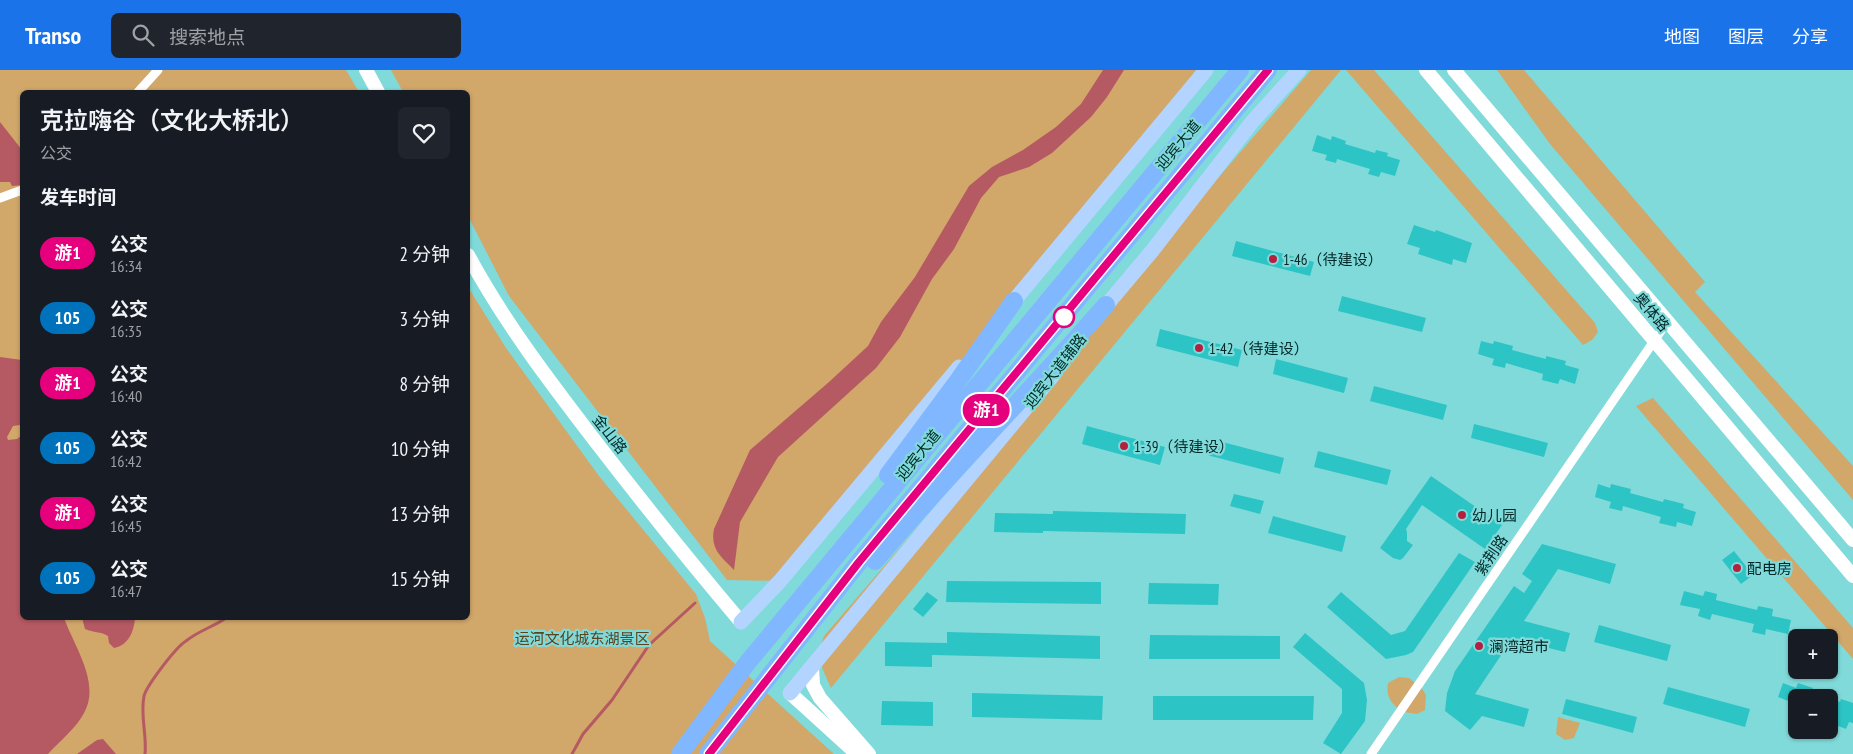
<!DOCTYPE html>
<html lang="zh">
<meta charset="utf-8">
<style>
:root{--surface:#171b24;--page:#20242c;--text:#f1f3f6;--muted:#9ea1a6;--accent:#1a73e8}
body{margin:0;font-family:"PT Sans Narrow","Noto Sans SC",sans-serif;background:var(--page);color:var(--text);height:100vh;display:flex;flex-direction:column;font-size:19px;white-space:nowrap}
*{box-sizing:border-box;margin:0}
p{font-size:16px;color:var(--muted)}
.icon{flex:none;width:28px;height:28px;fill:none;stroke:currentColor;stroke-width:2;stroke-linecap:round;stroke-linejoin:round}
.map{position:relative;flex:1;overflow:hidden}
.drawer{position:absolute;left:20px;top:20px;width:450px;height:530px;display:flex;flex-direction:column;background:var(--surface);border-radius:8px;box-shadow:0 1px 4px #0004}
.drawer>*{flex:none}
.badge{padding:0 10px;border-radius:16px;font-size:18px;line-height:32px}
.buttons{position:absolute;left:1788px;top:559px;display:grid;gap:10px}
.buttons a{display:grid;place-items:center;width:50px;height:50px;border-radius:8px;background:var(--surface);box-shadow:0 1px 4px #0004;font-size:25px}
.map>.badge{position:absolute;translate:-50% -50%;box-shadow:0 0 0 2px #fff}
h2{padding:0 20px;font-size:19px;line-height:45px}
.round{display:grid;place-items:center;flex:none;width:52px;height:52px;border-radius:8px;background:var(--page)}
.overview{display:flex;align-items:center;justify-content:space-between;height:85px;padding:0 20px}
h1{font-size:24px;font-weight:600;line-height:38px}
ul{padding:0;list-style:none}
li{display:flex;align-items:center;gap:15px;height:65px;padding:0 20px}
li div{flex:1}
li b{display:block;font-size:19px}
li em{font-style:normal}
li .badge{min-width:55px;font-weight:700;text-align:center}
header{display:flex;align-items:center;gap:30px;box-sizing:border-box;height:70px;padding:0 25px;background:var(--accent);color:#fff}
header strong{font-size:24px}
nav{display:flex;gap:28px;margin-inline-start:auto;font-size:18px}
.search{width:350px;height:45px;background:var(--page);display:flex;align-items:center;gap:12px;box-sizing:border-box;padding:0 18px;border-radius:8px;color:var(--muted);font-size:19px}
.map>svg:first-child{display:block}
</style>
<header>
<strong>Transo</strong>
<div class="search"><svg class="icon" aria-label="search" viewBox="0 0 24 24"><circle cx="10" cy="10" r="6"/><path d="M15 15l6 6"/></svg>搜索地点</div>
<nav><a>地图</a><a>图层</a><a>分享</a></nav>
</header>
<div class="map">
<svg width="1853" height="684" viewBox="0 0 1853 684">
<rect width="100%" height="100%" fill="#81dada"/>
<!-- green -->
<g fill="#d1a76a">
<polygon points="0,0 346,0 359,22 22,22 22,548 468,548 468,217 506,278 599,406 696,524 705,548 710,571 834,684 0,684"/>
<polygon points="391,0 1213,0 784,511 727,510 509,226 468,146 468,22 403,22"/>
<path d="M1311 0H1341L831 618C822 597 815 589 824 566Z"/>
<polygon points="1346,0 1374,0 1595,253 1598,262 1592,270 1583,275"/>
<polygon points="1497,0 1524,0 1705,212 1695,222 1853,396 1853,430 1550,74"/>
<polygon points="1653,328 1853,558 1853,589 1636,336"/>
<path d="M1399 607 1409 608 1415 613 1397 638C1389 630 1386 624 1388 613Z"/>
<polygon points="1421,617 1426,625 1425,640 1417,644 1404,642"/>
<polygon points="1558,647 1580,653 1574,668 1565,670 1556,664"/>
</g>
<!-- water -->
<g fill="#b55962">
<path d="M1103 0H1124L1107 27 1091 47 1052 83 1029 97 999 107 981 128 954 179 932 209 900 267 876 298 778 387 740 452 734 500C721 487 710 479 714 459L750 380 829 312 868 276 881 252 915 207 969 116 992 97 1023 80 1056 57 1081 34Z"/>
<polygon points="0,52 22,80 22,115 12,116 10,112 0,112"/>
<path d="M0 287 22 290V357L20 355 13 356 7 367 8 370 17 369 22 365V548H64C74 576 101 613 84 643 77 657 59 672 48 684H0Z"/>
<path d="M82 548H135C134 561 129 575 114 578L109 573 108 566C100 561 94 563 85 559Z"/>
<polygon points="103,669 116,684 77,684 97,670"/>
</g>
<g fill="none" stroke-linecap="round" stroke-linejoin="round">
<!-- stream -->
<g stroke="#b55962" stroke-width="3">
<path d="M145 684C147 665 140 645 144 626 147 615 176 577 186 571 198 561 213 557 226 548"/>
<polyline points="572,684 583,664 612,630 649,575 695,533"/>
</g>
</g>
<!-- building -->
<g fill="#2dc4c5">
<polygon points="1317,65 1331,70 1332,66 1346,71 1345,74 1375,83 1376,80 1388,83 1387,86 1400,90 1395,106 1381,102 1379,107 1368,104 1370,99 1337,89 1336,93 1325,90 1327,85 1312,81"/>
<polygon points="1414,155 1435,162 1436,160 1472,173 1466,193 1453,189 1452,195 1418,184 1420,178 1407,174"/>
<polygon points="1236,171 1314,192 1310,206 1232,186"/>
<polygon points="1342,226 1426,248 1422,262 1338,241"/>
<polygon points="1160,259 1242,280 1238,297 1156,276"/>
<polygon points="1481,271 1493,274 1494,271 1513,276 1512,280 1546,289 1546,286 1566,291 1565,295 1579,299 1575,314 1560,309 1558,314 1542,310 1543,304 1506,293 1505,298 1492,295 1494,289 1478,284"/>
<polygon points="1276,289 1348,308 1344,323 1273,304"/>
<polygon points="1374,316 1447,335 1443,350 1370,331"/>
<polygon points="1474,354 1548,373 1544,387 1471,368"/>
<polygon points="1087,356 1165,377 1160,395 1082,374"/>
<polygon points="1211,369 1284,388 1280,404 1207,385"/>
<polygon points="1318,381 1391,400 1387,415 1314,397"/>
<polygon points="1431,406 1502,455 1485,479 1422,435 1406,459 1407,462 1407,471 1413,475 1403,488 1400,490 1393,488 1380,478"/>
<polygon points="1598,414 1610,418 1611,414 1631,419 1630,423 1663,432 1664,429 1684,434 1683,438 1696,442 1692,456 1677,452 1676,457 1659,453 1661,447 1623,436 1622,441 1609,438 1611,432 1595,427"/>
<polygon points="1234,424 1264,431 1260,444 1230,436"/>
<polygon points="1053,441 1186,444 1185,464 1043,461 1043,463 994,462 995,443 1053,444"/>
<polygon points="1273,446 1346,466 1342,482 1268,463"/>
<polygon points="1542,474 1616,494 1610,514 1558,499 1524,551 1570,563 1565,582 1512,569 1475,624 1529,639 1524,657 1482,646 1470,660 1445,641 1447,623 1455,601 1514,516 1524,523 1532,511 1522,504"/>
<polygon points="1734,481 1753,505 1741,514 1722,490"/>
<polygon points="1459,483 1475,492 1413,582 1406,585 1386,589 1327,537 1341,522 1391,565 1405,561"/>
<polygon points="947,511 1101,512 1101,534 946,532"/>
<polygon points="1149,513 1219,514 1218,535 1148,534"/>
<polygon points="1684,521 1703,526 1705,521 1717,524 1716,530 1757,540 1758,536 1773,539 1772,546 1791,550 1788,564 1766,559 1765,565 1752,562 1754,554 1712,544 1710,550 1698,546 1700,539 1680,535"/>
<polygon points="927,522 938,530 923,547 913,539"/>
<polygon points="1599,555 1671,575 1667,591 1594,572"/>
<polygon points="947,562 1100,566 1100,589 932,585 932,597 885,596 885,572 947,573"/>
<polygon points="1305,563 1364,613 1367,630 1365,651 1341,684 1323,673 1342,643 1342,619 1293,577"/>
<polygon points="1150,565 1280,566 1280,589 1149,589"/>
<polygon points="1783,613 1796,618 1798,613 1813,618 1809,628 1796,628 1796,634 1778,627"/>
<polygon points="1668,617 1750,639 1745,657 1663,634"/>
<polygon points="972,623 1103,626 1102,650 972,647"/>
<polygon points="1153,626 1314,626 1313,650 1153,650"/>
<polygon points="1829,628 1840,632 1841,629 1853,633 1853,653 1849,652 1846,659 1830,653 1832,646 1829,645"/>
<polygon points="1566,629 1637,647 1633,663 1562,644"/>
<polygon points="882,631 933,632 933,656 881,655"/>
</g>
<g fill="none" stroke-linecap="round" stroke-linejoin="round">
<!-- street -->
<g stroke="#fff" stroke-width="9">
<polyline points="138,22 158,0"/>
<polyline points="0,128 22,120"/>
<polyline points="1371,684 1667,252"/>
</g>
<!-- secondary -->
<g stroke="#fff" stroke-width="14">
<polyline points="366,0 378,22"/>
<polyline points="1426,0 1853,506"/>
<polyline points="1454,0 1853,470"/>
<path d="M468 185C504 252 550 312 596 372 643 433 691 493 741 552"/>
<polyline points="812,597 813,615 820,628 869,684"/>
<polyline points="790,623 857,684"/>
</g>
<!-- primary -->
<g stroke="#b3d4ff" stroke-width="15">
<polyline points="1007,239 1206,0"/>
<polyline points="1099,244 1152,181 1252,52 1299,0"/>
<polyline points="741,552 780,511 959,297"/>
<polyline points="790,623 1054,304"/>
</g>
<!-- highway -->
<g stroke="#81b7ff" stroke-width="18">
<polyline points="888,405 960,308 1014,231"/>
<path d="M875 491C949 403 1030 322 1106 235"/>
<polyline points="680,684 748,592 1240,0"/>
<polyline points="708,684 859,492 1268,0"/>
</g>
</g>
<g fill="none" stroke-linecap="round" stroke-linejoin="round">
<defs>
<polyline id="line" points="709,684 859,492 1268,0"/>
</defs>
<!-- line casing -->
<use href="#line" stroke="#fff" stroke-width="11"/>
<!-- line -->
<use href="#line" stroke="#e6007e" stroke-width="8"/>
</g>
<!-- markers -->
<g fill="#b32140" stroke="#81dada" stroke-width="2">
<circle cx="1273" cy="189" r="5"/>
<circle cx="1199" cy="278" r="5"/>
<circle cx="1124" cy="376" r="5"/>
<circle cx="1462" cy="445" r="5"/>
<circle cx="1737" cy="498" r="5"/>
<circle cx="1479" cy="576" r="5"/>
</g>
<circle fill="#fff" stroke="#e6007e" stroke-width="2.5" cx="1064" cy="247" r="10"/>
<g text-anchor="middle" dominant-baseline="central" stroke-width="4.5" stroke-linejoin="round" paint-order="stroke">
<!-- street labels -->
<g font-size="15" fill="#002828" stroke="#81dada">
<text transform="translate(1178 75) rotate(-50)">迎宾大道</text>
<text transform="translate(1652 242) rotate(50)">奥体路</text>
<text transform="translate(1055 301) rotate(-52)">迎宾大道辅路</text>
<text transform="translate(610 364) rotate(52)">金山路</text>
<text transform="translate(918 385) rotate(-51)">迎宾大道</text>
<text transform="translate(1491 485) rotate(-56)">紫荆路</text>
</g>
<!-- poi labels -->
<g font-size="15" fill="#002828" stroke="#81dada" text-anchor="start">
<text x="1283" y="189">1-46（待建设）</text>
<text x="1209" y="278">1-42（待建设）</text>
<text x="1134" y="376">1-39（待建设）</text>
<text x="1472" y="445">幼儿园</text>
<text x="1747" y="498">配电房</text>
<text x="1489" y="576">澜湾超市</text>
</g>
<!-- park labels -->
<g font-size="15" fill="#5a4320" stroke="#81dada">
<text x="582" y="568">运河文化城东湖景区</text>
</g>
</g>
</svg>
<div class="buttons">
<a>+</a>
<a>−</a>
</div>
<b class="badge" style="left:986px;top:340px;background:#e6007e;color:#fff">游1</b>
<section class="drawer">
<div class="overview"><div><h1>克拉嗨谷（文化大桥北）</h1><p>公交</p></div><a class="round"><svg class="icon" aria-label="heart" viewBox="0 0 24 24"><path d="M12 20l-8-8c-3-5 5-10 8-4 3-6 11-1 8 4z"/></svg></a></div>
<h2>发车时间</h2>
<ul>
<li><span class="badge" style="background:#e6007e;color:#fff">游1</span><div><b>公交</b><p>16:34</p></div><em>2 分钟</em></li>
<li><span class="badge" style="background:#0072bc;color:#fff">105</span><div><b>公交</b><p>16:35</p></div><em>3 分钟</em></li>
<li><span class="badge" style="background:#e6007e;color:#fff">游1</span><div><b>公交</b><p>16:40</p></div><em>8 分钟</em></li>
<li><span class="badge" style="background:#0072bc;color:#fff">105</span><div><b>公交</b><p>16:42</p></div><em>10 分钟</em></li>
<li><span class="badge" style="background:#e6007e;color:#fff">游1</span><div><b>公交</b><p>16:45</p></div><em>13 分钟</em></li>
<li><span class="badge" style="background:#0072bc;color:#fff">105</span><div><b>公交</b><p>16:47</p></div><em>15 分钟</em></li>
</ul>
</section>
</div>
